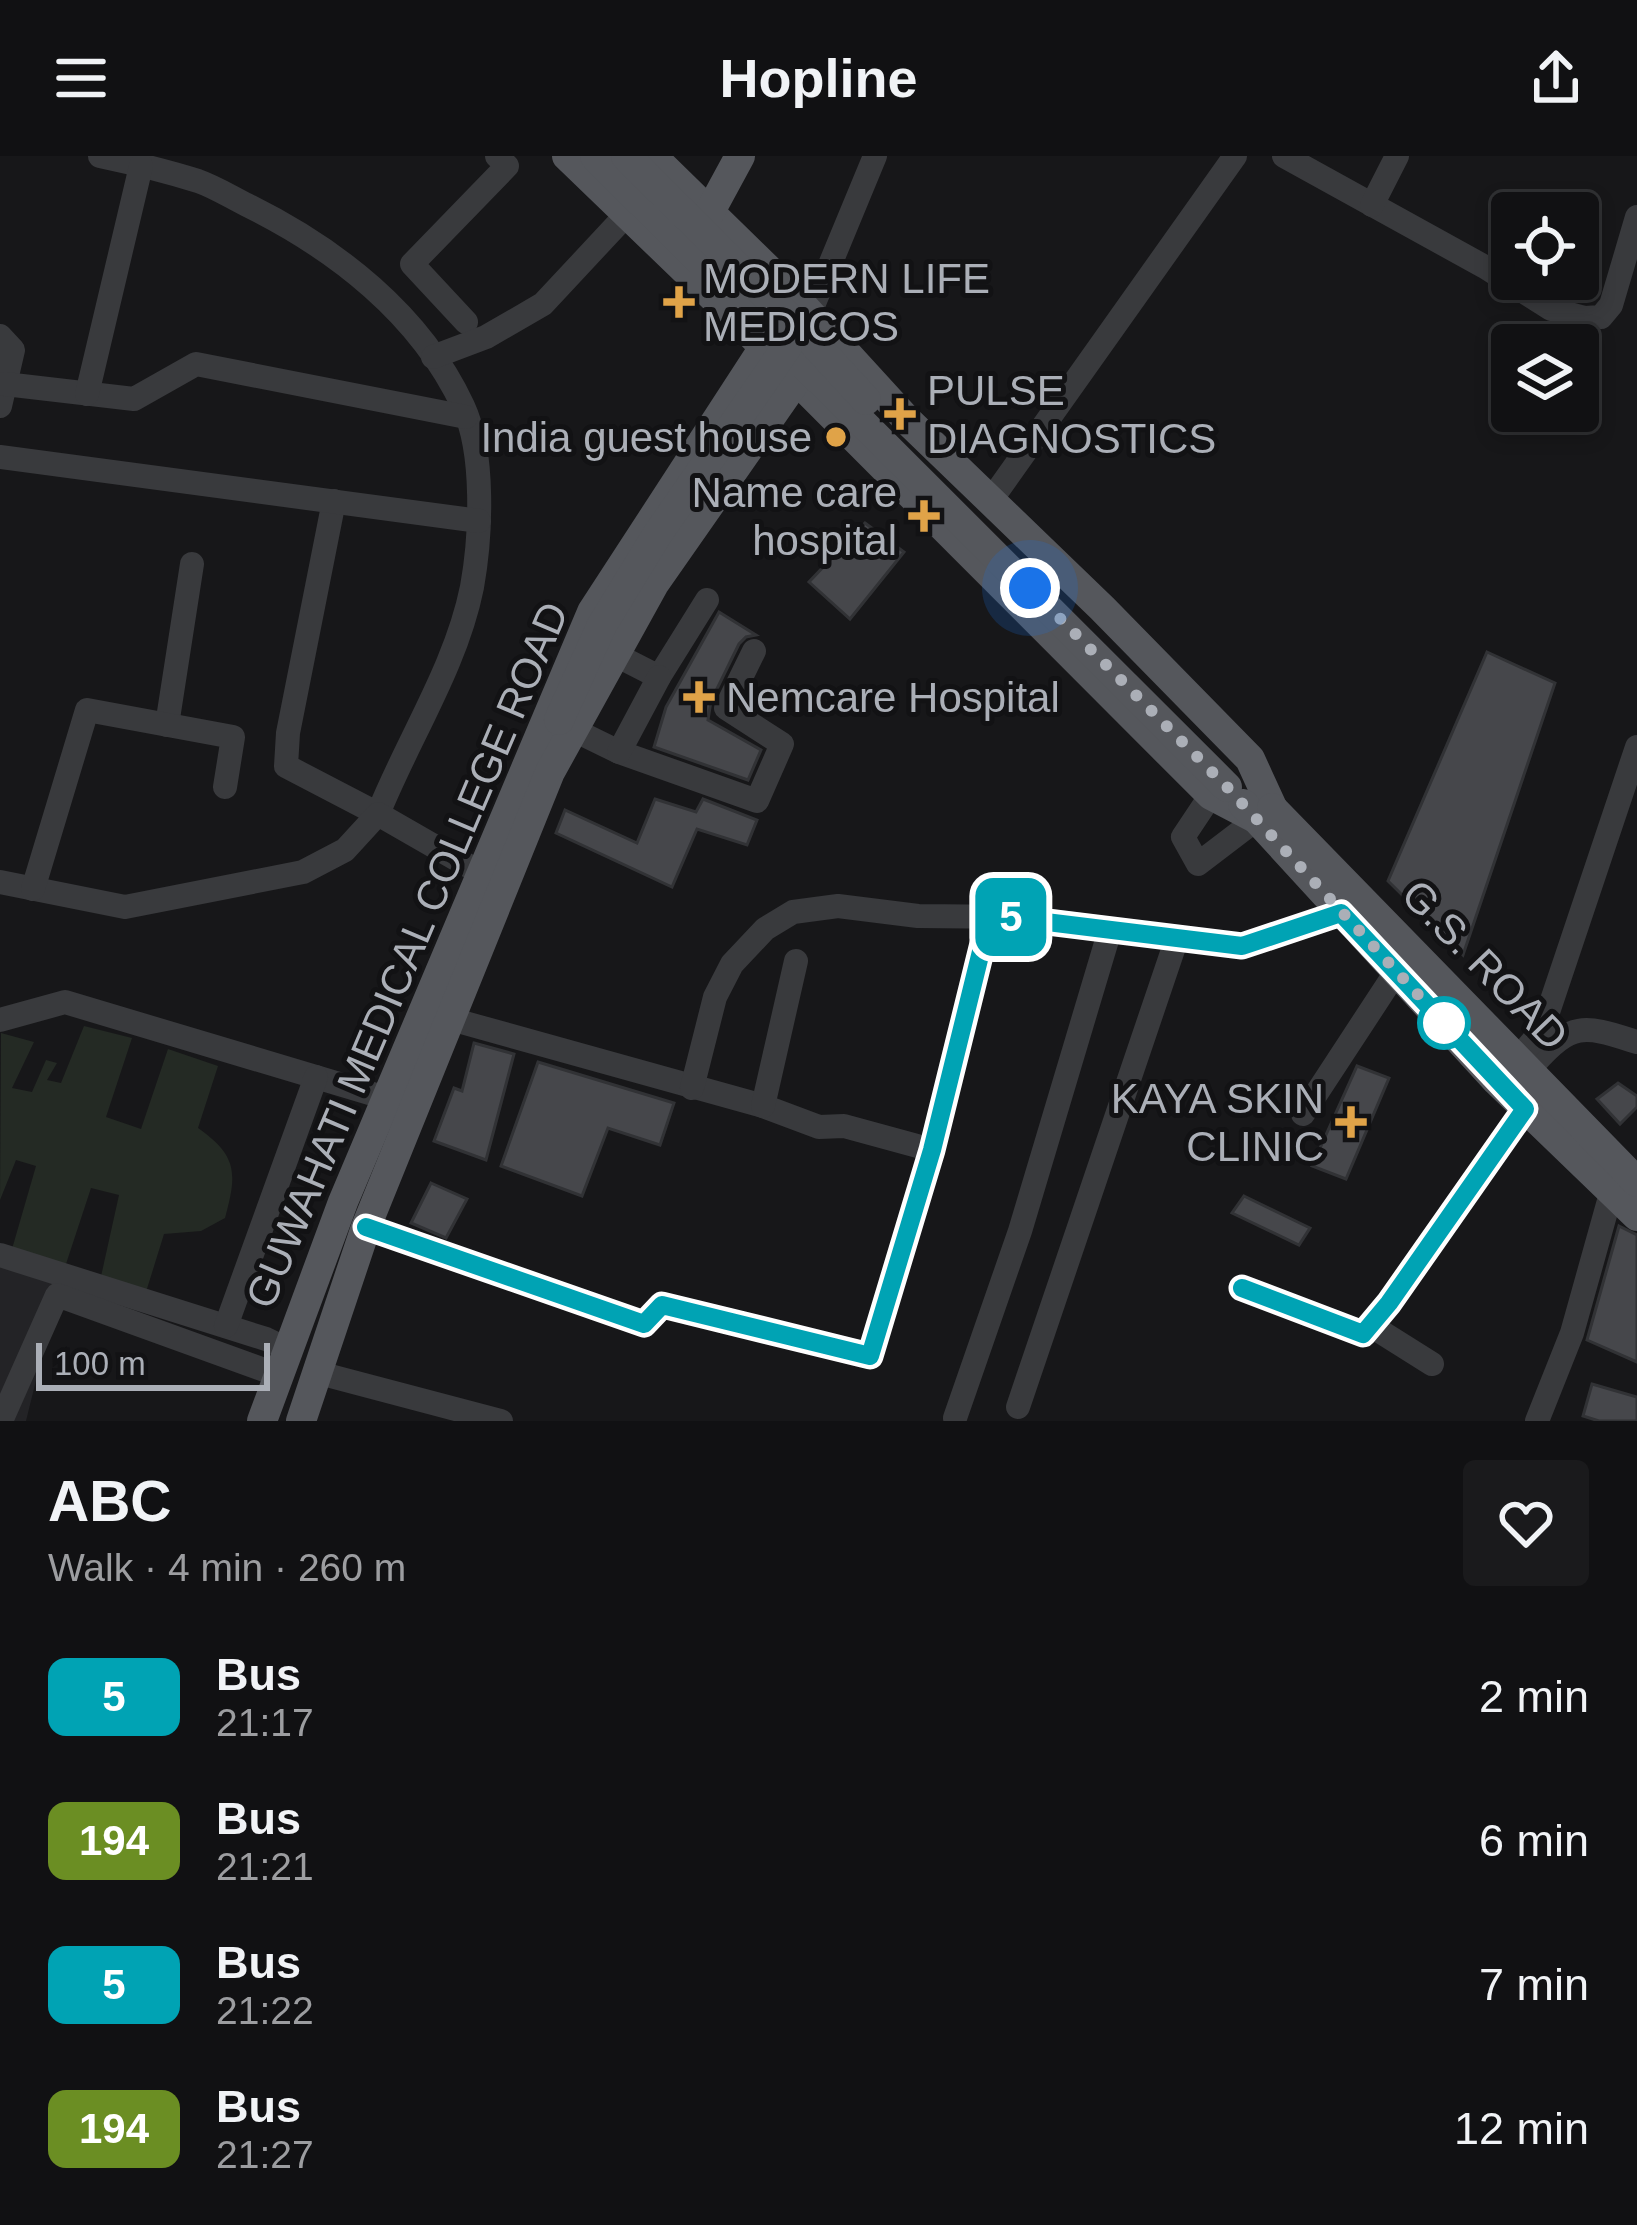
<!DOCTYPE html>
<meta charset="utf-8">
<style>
:root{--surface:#111113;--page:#1a1a1c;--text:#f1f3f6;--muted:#9c9da0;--line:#303133}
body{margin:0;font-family:Arial,sans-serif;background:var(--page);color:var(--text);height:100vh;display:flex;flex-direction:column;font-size:45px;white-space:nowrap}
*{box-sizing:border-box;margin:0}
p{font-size:39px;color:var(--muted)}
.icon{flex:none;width:66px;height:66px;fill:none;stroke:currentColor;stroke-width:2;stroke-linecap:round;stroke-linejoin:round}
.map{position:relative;height:1265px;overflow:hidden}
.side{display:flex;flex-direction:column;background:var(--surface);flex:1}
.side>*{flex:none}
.badge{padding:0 24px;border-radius:18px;font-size:42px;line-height:78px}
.buttons{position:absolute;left:1491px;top:36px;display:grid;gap:24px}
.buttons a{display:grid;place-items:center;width:108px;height:108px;border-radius:12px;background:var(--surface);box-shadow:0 6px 18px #0003,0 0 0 3px var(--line);font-size:60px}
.scale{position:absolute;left:36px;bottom:30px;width:234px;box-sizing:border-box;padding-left:12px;border:6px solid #abafb7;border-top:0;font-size:33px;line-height:42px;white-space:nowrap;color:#abafb7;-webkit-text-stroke:9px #121214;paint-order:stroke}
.you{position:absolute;width:60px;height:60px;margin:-30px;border:9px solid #fff;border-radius:50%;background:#1a73e8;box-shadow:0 0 0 18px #1a73e833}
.map>.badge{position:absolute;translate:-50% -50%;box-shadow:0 0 0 6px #fff}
.round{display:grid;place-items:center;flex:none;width:126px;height:126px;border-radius:12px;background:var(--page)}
.headline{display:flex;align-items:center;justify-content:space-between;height:204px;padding:0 48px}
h1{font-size:57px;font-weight:700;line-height:90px}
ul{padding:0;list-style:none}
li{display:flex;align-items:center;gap:36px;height:144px;padding:0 48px}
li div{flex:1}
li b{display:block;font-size:45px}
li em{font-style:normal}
li .badge{min-width:132px;font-weight:700;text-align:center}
header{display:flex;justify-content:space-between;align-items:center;height:156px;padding:0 48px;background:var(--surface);font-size:54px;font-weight:700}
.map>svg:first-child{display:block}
</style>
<header><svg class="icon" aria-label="menu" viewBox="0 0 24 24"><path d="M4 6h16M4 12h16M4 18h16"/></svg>Hopline<svg class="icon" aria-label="share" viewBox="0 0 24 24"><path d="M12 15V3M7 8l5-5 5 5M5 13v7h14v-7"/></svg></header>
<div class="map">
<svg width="1637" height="1265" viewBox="0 0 1637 1265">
<rect width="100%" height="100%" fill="#171719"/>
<!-- built -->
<polygon fill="#232326" points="0,1099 67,1120 57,1139 26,1265 0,1265"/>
<!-- green -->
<path fill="#242a24" d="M84 870 132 882 106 961 141 973 168 893 218 910 198 972C238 1000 237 1018 225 1062L201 1075 164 1078 146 1136 100 1125 119 1039 91 1032 65 1111 12 1093 36 1010 16 1004 0 1044 1 877 34 886 12 932 32 936 46 904 57 907 47 924 61 927Z"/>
<!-- building -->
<g fill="#46474b" stroke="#313235" stroke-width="3">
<polygon points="865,367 904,396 850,463 809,426"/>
<polygon points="719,456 756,479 746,481 739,488 711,545 708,564 761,594 748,624 654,591 666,551"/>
<polygon points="1487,496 1555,527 1463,799 1388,725"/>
<polygon points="655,643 696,656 703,643 757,664 747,689 697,673 672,731 556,677 565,654 637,687"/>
<polygon points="474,887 514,898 486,1004 434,985 454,932 462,935"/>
<polygon points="538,906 674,947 660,989 608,972 582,1040 501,1010"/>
<polygon points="1357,910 1389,922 1346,1023 1312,1010"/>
<polygon points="1618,927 1637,940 1637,951 1620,968 1597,943"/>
<polygon points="431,1027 467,1043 446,1082 411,1067"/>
<polygon points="1244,1040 1310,1072 1299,1089 1232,1057"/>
<polygon points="1619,1070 1637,1079 1637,1206 1587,1184"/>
<polygon points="1592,1228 1637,1241 1637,1265 1599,1265 1583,1260"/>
</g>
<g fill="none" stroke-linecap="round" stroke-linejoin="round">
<!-- minor -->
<g stroke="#393a3d" stroke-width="24">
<path d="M100 0C133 7 166 15 198 25 215 31 231 41 247 49 336 93 420 158 463 250 485 297 481 381 472 431 456 511 408 583 378 658L286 610 288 577 334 345"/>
<polyline points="1284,0 1485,111 1551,153 1585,162 1601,161 1611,149 1637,61"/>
<polyline points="1372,49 1397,0"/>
<polyline points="810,157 875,0"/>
<polyline points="466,166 412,108 507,10 497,0"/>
<polyline points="0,180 13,194 0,250"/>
<polyline points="433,201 486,181 543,148 627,58"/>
<polyline points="5,228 134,243 196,208 466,261"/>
<polyline points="87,238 141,10"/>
<polyline points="0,301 479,365"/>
<polyline points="991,344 1235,0"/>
<polyline points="612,497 659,521 707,444"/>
<polyline points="167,569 192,408"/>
<polyline points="576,575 619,596 757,645 782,588 726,552 754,495"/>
<polyline points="619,596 659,521"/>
<polyline points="1211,639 1183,681 1198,708 1257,663"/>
<polyline points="0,726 125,751 303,716 345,694 378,658 479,716"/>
<polyline points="33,733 87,554 233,581 225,631"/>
<polyline points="447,862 763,950 819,971 844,970 932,994"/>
<polyline points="0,864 65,846 386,942"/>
<path d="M1534 908C1573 864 1585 870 1637 886"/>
<polyline points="1508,915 1542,874 1637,591"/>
<polyline points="692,932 715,841 732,808 765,773 793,756 838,750 918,760 1019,761 1242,790 1341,757"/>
<polyline points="763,950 796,805"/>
<polyline points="1303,958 1396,816"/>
<polyline points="366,1071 644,1168 662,1149 870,1200 932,994 990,759"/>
<polyline points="0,1099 266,1183 289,1194"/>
<polyline points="1242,1132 1363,1177 1389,1147 1525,953"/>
<polyline points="1370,1169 1432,1208"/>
<polyline points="226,1170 316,921"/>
<polyline points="319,1217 501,1265"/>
<polyline points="1018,1251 1177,782"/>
<polyline points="955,1262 1020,1075 1110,774"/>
<polyline points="1,1265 57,1139 278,1219"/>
<polyline points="1537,1265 1572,1177 1612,1034"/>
</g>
<!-- major -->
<g stroke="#55575c" stroke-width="30">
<polyline points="567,0 735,162 1211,639 1257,663"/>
<polyline points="652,0 782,127 909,266 1102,452 1250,603 1272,651"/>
<polyline points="701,72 740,0"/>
<polyline points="1243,648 1497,925 1637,1060"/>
<polyline points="1272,652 1637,1026"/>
<polyline points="262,1265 343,1046 592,456 763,193"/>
<polyline points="301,1265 366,1071 550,616 654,428 795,226"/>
</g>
<!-- major-bridge -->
<g stroke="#55575c" stroke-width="30">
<polyline points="595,0 1227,631"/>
<polyline points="626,0 807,180 866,244"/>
<polyline points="559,564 602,469 657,379 787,191"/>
</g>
</g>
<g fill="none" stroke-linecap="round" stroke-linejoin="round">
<defs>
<polyline id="line" points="366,1071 644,1168 662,1149 870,1200 932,994 990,759 1242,790 1341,757 1525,953 1389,1147 1363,1178 1242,1132"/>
</defs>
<!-- line casing -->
<use href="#line" stroke="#fff" stroke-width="27"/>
<!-- line -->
<use href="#line" stroke="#00a3b4" stroke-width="18"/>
<!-- walk -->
<polyline stroke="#abafb7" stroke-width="12" stroke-dasharray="0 21.6" points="1030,432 1227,631 1447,870 1444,867"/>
</g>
<!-- markers -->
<g fill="#e0a348" stroke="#121214" stroke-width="4.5">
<path d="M673 128h12v12h12v12h-12v12h-12v-12h-12v-12h12z"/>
<path d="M894 240h12v12h12v12h-12v12h-12v-12h-12v-12h12z"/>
<circle cx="836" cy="281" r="12"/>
<path d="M918 342h12v12h12v12h-12v12h-12v-12h-12v-12h12z"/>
<path d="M693 523h12v12h12v12h-12v12h-12v-12h-12v-12h12z"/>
<path d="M1345 948h12v12h12v12h-12v12h-12v-12h-12v-12h12z"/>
</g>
<circle fill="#fff" stroke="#00a3b4" stroke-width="6" cx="1444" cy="867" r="24"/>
<g text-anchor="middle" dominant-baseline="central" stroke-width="10" stroke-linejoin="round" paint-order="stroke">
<!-- poi labels -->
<g font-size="42" fill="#abafb7" stroke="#121214" text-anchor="start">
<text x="703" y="122">MODERN LIFE<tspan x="703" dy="48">MEDICOS</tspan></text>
<text x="927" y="234">PULSE<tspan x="927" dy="48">DIAGNOSTICS</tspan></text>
<text x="812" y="281" text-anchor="end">India guest house</text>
<text x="897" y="336" text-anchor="end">Name care<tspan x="897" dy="48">hospital</tspan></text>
<text x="726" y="541">Nemcare Hospital</text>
<text x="1324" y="942" text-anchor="end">KAYA SKIN<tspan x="1324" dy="48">CLINIC</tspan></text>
</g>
<!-- street labels -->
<g font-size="42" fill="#abafb7" stroke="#121214">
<text transform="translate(407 799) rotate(-67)">GUWAHATI MEDICAL COLLEGE ROAD</text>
<text transform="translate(1485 809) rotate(46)">G.S. ROAD</text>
</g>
</g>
</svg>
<div class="buttons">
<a><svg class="icon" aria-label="locate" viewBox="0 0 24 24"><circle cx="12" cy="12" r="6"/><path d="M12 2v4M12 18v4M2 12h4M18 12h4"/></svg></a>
<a><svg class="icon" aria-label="layers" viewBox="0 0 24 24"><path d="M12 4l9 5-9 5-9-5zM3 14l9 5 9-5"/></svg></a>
</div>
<div class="scale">100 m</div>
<div class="you" style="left:1030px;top:432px"></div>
<b class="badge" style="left:1011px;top:761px;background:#00a3b4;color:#fff">5</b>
</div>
<section class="side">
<div class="headline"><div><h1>ABC</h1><p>Walk · 4 min · 260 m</p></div><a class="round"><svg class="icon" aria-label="heart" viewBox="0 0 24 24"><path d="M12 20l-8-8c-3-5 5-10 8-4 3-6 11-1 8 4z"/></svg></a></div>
<ul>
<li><span class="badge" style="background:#00a3b4;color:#fff">5</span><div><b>Bus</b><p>21:17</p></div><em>2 min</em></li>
<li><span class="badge" style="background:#6b8e23;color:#fff">194</span><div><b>Bus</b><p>21:21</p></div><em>6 min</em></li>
<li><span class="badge" style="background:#00a3b4;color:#fff">5</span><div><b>Bus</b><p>21:22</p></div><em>7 min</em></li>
<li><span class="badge" style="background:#6b8e23;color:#fff">194</span><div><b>Bus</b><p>21:27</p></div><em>12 min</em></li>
</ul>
</section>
